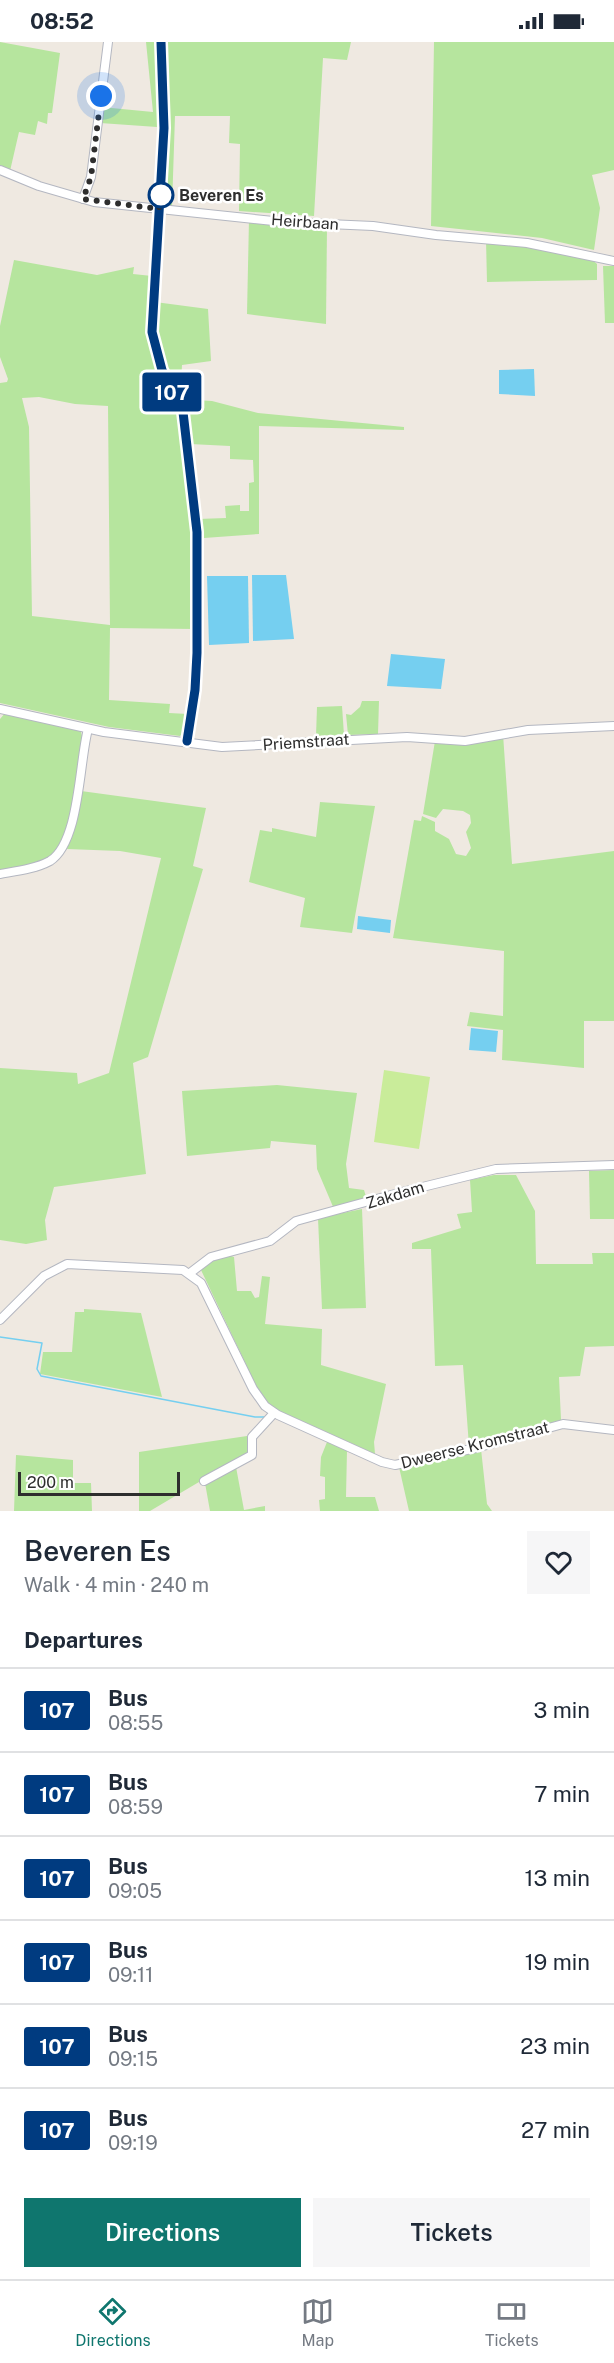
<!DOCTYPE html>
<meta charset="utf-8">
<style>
:root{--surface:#fff;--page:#f6f6f7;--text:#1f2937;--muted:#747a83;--line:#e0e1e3;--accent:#0f766e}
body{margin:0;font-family:"Public Sans",sans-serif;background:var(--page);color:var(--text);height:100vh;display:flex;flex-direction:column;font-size:22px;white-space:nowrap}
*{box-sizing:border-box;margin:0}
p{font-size:20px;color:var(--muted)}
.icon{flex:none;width:33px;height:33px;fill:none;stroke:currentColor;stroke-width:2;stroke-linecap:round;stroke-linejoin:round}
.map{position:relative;height:1469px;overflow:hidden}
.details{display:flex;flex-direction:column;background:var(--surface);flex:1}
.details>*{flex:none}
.badge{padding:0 12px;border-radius:4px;font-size:21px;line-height:39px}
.scale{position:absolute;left:18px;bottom:15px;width:162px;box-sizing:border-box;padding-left:6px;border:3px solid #2e2e2e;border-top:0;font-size:16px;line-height:21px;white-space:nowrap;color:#2e2e2e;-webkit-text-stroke:4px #fff;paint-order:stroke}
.you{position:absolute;width:30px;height:30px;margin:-15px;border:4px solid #fff;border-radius:50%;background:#1a73e8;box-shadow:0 0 0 9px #1a73e833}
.map>.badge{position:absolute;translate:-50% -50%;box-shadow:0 0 0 3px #fff}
h2{padding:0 24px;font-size:22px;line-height:54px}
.round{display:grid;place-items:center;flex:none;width:63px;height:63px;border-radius:0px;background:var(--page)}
.head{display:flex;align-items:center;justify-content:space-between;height:102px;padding:0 24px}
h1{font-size:28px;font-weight:600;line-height:45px}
.button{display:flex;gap:12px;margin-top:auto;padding:12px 24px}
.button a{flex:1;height:69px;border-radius:0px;background:var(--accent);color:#fff;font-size:24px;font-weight:600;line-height:69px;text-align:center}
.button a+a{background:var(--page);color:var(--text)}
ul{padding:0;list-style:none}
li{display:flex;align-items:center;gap:18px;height:84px;padding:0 24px;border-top:2px solid var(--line)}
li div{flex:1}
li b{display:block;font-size:22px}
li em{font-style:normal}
li .badge{min-width:66px;font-weight:700;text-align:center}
.status{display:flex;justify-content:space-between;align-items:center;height:42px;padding:0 30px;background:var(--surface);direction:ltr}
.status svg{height:16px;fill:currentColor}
.tabs{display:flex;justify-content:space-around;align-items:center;height:84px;border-top:2px solid var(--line);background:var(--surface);font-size:16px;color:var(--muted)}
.tabs a{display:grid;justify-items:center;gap:3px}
.tabs .current{color:var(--accent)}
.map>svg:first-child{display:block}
</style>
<div class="status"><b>08:52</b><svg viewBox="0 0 49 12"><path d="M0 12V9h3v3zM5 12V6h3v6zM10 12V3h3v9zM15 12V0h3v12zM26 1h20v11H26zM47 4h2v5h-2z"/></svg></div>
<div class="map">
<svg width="614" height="1469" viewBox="0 0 614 1469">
<rect width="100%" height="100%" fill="#efe9e1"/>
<!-- green -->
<g fill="#b6e59e" fill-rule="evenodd">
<polygon points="0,0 60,11 52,71 48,71 47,82 38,79 35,93 19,90 10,129 0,126"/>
<polygon points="146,0 157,0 159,19 157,85 100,81 101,65 153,70"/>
<polygon points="166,0 351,0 347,18 323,16 314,174 239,169 240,102 229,101 230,74 175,74 172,165 164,164 169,84"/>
<polygon points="434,0 614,0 614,128 592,133 600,166 594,208 542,196 431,184"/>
<polygon points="249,177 327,185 326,282 247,272"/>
<polygon points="486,198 589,215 597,222 597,238 487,240"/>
<path d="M14 218 97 233 134 225 133 232 152 234 154 313 165 344 179 367 194 489 195 587 110 586 109 658 170 662 169 671 188 672 186 689 180 694 109 685 0 661V341L7 340 8 337 0 315V284ZM39 355 75 362 108 364 110 583 32 574 29 385 22 356Z"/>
<polygon points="603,224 614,224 614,281 605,281"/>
<polygon points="155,260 208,267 211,319 182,323 181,341 169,340 157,305"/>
<polygon points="179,357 212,359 258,371 404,385 404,388 259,384 259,492 204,496 200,494 198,477 226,476 225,464 240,463 240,469 249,469 249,441 254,440 253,418 230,417 230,404 190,402"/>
<polygon points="362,659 379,659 378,692 348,693 346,672 351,673 360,665"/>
<polygon points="342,664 344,693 316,694 317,665"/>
<path d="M6 670 80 687 82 694C79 721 72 796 53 813 40 824 16 825 0 829V677Z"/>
<polygon points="503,692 512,822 614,809 614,979 584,979 584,1026 502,1018 503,988 467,984 470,970 503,974 504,909 393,896 414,778 421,779 422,774 435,780 435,789 449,797 456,812 466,814 471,806 466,790 471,781 470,773 463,769 443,767 436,776 423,772 435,699"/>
<polygon points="81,749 206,766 193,824 203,827 148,1015 133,1021 146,1132 54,1145 45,1178 47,1198 26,1202 0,1198 0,1026 77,1031 78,1042 109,1031 161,816 120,809 67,807"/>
<polygon points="320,760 375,764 352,891 300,885 305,856 249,840 260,788 272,790 272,786 316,795"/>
<polygon points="277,1043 357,1051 346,1122 349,1146 364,1148 367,1158 334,1167 317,1127 316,1103 271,1099 270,1106 187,1114 182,1049"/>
<polygon points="614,1128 614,1177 590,1177 589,1129"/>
<polygon points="494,1133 516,1133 535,1169 536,1222 593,1222 592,1211 614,1211 614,1304 585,1305 580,1334 559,1335 561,1378 469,1404 463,1323 435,1324 431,1207 412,1207 412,1201 461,1186 457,1172 472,1170 470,1138"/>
<polygon points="362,1167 366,1266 322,1267 318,1176"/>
<polygon points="228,1213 234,1215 237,1249 251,1249 255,1256 259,1255 262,1234 270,1235 265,1282 322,1287 321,1323 386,1342 374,1400 375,1412 273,1366 261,1354 201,1228 211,1220"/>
<polygon points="84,1267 141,1271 162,1355 40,1332 43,1310 72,1310 75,1270 84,1270"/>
<polygon points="247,1394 248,1411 150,1469 139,1469 139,1410"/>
<polygon points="327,1400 347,1408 346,1455 375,1455 379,1469 320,1469 319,1458 325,1457 325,1435 320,1434 321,1415"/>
<polygon points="481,1407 487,1462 492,1469 409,1469 399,1425"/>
<polygon points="16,1413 73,1418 73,1441 91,1441 92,1469 14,1469"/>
<polygon points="236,1425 244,1468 265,1464 265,1469 210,1469 205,1441"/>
</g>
<!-- pitch -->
<polygon fill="#c9ec9a" points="384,1028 430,1035 419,1107 374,1100"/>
<!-- water -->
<g fill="#75cff0">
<polygon points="534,327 535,354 499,352 499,328"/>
<polygon points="252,533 286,533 294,597 253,599"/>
<polygon points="207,534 248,534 249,601 209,603"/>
<polygon points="391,612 445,617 441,647 387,644"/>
<polygon points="358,874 391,878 390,891 357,887"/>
<polygon points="471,986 498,989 496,1010 469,1008"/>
</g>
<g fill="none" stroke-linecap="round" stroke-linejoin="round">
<!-- stream -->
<polyline stroke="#75cff0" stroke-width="1.5" points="0,1295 42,1301 37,1327 41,1334 255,1375 265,1375"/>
<defs>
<g id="minor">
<polyline points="161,0 165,65 152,290 162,328 183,370 197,490 197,611 195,648 187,699"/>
<polyline points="0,128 39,144 94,160 283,180 373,184 436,193 527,201 614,219"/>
<polyline points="83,157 91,135 108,0"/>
<polyline points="0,667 104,690 222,705 407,695 465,699 528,688 614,684"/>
<path d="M0 832C17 829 35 827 50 819 80 800 79 720 88 687"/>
<polyline points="190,1231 211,1215 270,1199 296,1179 406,1149 496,1127 614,1123"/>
<polyline points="0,1278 44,1234 67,1222 183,1228 201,1241 253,1347 265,1364 278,1373 382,1420 395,1423 476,1406 563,1382 614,1388"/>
<polyline points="204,1439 252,1413 252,1395 274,1371"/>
</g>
</defs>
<!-- minor casing -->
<use href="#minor" stroke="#b4b7c1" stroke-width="10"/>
<!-- minor -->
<use href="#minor" stroke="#fff" stroke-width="8"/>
</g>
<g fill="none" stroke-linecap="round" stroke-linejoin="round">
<defs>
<polyline id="line" points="161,0 164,86 152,290 162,328 183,370 197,490 197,611 195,648 187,699"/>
</defs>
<!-- line casing -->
<use href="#line" stroke="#fff" stroke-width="14"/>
<!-- line -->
<use href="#line" stroke="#003b80" stroke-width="9"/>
<!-- walk -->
<polyline stroke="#2e2e2e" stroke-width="6" stroke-dasharray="0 10.8" points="101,54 91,135 83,157 159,167 161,153"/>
</g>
<!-- markers -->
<circle fill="#fff" stroke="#003b80" stroke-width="3" cx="161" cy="153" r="12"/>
<g text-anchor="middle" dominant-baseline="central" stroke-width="5" stroke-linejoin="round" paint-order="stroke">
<!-- stop labels -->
<g font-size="16" font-weight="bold" fill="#2e2e2e" stroke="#fff" text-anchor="start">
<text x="179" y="153">Beveren Es</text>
</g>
<!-- street labels -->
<g font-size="16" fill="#2e2e2e" stroke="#fff">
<text transform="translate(305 180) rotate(4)">Heirbaan</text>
<text transform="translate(306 700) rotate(-4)">Priemstraat</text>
<text transform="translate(395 1153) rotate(-17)">Zakdam</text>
<text transform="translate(475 1403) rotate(-14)">Dweerse Kromstraat</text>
</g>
</g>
</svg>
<div class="scale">200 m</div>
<div class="you" style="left:101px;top:54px"></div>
<b class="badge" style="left:172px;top:350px;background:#003b80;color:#fff">107</b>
</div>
<section class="details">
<div class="head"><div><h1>Beveren Es</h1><p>Walk · 4 min · 240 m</p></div><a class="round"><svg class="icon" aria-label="heart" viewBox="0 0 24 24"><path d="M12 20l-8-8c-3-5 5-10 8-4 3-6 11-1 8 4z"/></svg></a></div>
<h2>Departures</h2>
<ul>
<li><span class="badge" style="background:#003b80;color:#fff">107</span><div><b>Bus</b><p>08:55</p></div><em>3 min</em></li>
<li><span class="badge" style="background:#003b80;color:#fff">107</span><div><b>Bus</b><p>08:59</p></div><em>7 min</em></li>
<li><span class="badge" style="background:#003b80;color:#fff">107</span><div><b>Bus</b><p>09:05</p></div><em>13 min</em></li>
<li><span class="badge" style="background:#003b80;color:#fff">107</span><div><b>Bus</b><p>09:11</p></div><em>19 min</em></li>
<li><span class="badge" style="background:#003b80;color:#fff">107</span><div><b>Bus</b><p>09:15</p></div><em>23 min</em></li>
<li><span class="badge" style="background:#003b80;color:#fff">107</span><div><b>Bus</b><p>09:19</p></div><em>27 min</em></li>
</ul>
<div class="button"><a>Directions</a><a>Tickets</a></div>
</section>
<nav class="tabs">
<a class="current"><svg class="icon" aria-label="directions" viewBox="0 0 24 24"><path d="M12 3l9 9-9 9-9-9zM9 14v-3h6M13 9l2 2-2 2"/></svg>Directions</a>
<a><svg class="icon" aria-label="map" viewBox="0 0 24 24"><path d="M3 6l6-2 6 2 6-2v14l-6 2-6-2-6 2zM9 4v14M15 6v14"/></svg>Map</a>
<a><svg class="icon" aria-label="tickets" viewBox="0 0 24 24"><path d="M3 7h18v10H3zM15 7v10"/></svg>Tickets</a>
</nav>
